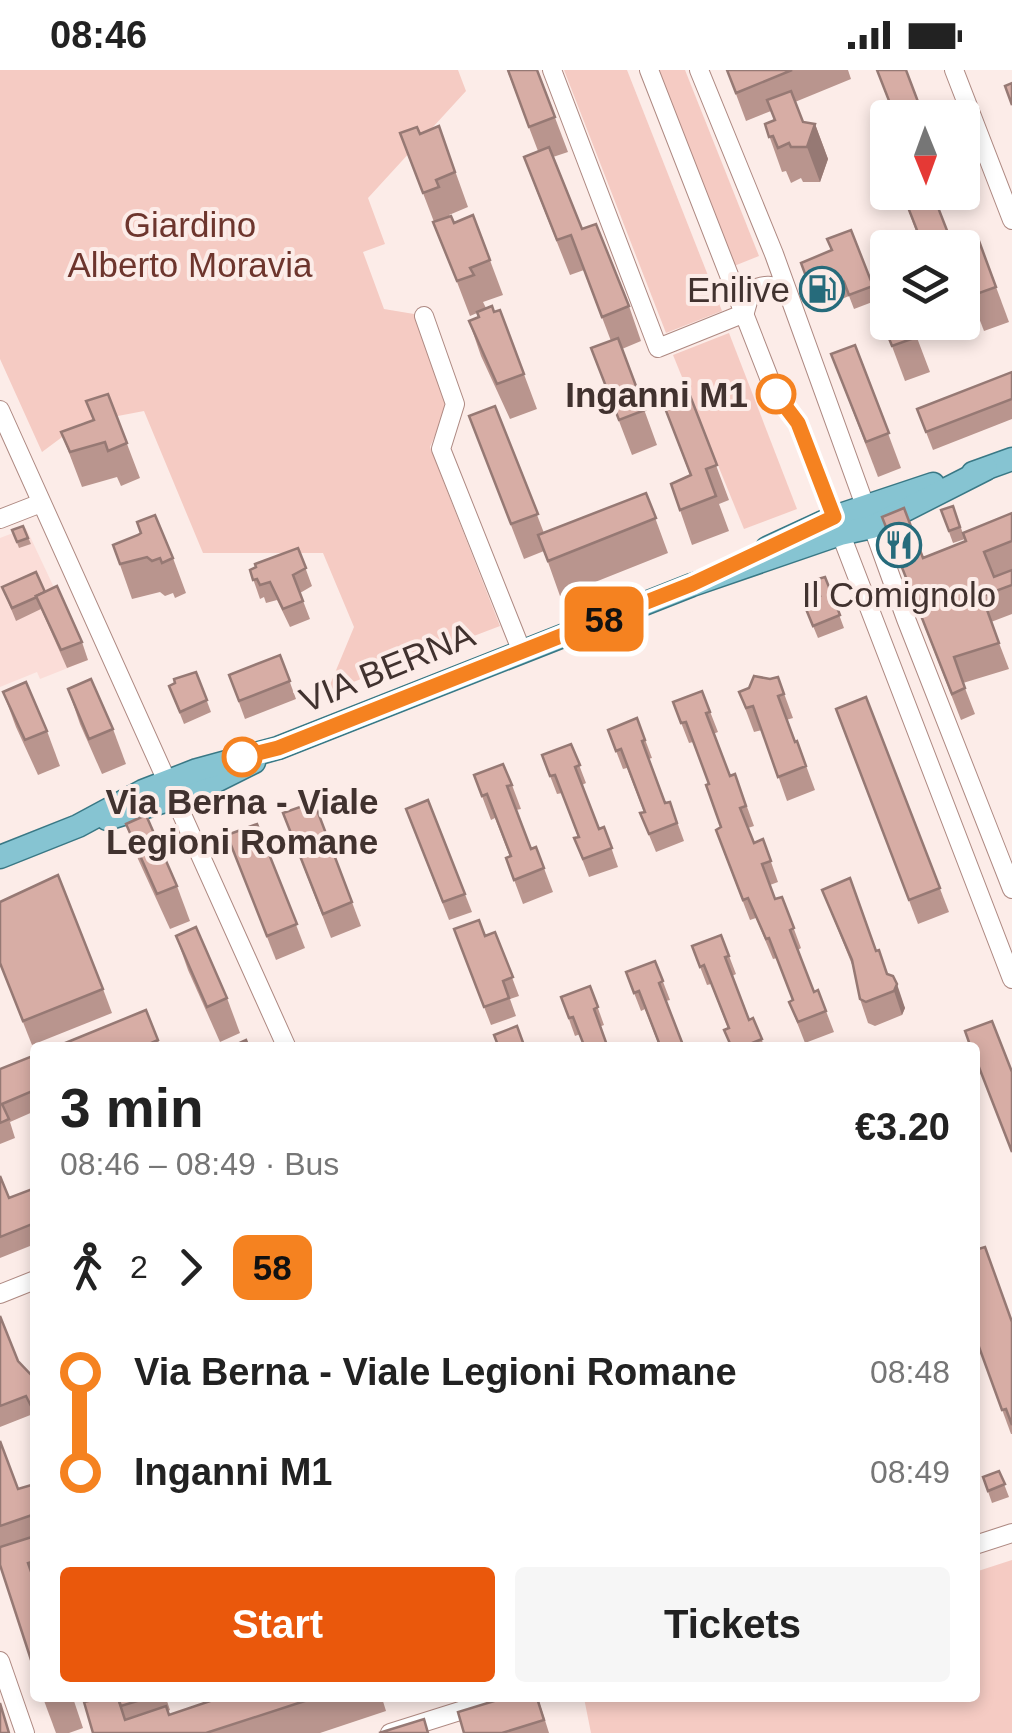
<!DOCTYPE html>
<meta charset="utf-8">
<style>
:root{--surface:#fff;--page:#f6f6f6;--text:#222;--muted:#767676;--accent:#ea580c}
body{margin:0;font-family:Arial,sans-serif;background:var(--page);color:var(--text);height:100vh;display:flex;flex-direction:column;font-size:38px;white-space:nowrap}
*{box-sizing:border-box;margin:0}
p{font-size:32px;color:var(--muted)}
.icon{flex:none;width:55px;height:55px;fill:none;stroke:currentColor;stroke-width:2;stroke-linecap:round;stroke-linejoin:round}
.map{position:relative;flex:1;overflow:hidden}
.drawer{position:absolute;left:30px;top:972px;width:950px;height:660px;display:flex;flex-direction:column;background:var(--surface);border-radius:10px;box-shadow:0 5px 15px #0003}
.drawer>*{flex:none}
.badge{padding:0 20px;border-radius:15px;font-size:35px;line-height:65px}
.needle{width:65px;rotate:179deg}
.buttons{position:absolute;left:870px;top:30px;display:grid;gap:20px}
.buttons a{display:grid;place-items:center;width:110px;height:110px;border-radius:10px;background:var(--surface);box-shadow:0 5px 15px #0003;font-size:50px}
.map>.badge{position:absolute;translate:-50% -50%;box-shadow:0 0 0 5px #fff}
.legs{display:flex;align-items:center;gap:15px;height:110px;padding:0 30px;font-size:32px}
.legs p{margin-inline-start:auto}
.head{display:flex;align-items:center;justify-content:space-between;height:170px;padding:0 30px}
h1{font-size:55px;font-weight:600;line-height:75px}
.button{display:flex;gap:20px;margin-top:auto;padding:20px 30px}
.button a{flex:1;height:115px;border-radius:10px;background:var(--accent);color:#fff;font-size:40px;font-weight:600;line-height:115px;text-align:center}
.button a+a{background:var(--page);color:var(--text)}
ul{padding:0 30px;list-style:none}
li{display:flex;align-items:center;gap:35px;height:100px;font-size:38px}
li i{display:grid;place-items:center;width:15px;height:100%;margin:0 12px;background:currentColor}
li i::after{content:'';width:25px;height:25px;margin:-12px;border:8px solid;border-radius:50%;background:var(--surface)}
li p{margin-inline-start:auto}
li:first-child i{background:linear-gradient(#0000 50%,currentColor 0)}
li:last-child i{background:linear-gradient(currentColor 50%,#0000 0)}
.status{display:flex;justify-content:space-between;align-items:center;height:70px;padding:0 50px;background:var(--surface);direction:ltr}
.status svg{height:28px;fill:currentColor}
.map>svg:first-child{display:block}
</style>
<div class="status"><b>08:46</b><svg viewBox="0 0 49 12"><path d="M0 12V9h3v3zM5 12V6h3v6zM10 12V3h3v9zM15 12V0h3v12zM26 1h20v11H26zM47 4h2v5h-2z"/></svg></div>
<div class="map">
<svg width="1012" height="1663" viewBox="0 0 1012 1663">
<rect width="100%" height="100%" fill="#fcece8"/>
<!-- built -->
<polygon fill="#fbddd8" points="26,458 88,590 40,609 37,602 0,617 0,468"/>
<!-- green -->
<g fill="#f5cbc3">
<polygon points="0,0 458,0 466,21 368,128 385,174 363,182 384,239 414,244 449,333 430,377 500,556 327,622 354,557 323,483 203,483 144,341 81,353 42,382 0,289"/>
<polygon points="564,0 627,0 722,241 666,263"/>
<polygon points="656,0 685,0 759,186 734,196"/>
<polygon points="729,263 797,439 744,459 673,285"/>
<polygon points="1012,1490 1012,1663 591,1663 584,1628 975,1628 975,1502"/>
</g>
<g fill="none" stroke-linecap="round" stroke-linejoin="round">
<defs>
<g id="minor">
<polyline points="552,0 658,278 745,243"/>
<polyline points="649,0 775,323 798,353 1012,909"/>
<polyline points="699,0 774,184 906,549 1012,819"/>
<polyline points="954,0 1012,150"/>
<path d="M745 242 751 221C764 213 773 215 786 221"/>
<polyline points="424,246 455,334 441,379 522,582"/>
<polyline points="0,340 287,978"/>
<polyline points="0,449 41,433"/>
<polyline points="0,1224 35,1210"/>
<polyline points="975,1475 1012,1463"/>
<polyline points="0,1591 25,1663"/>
<polyline points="390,1663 501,1628"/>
</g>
<g id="major">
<polyline points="973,403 1012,389"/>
<polyline points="767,478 834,447 933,414"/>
<polyline points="107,749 194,722 254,692"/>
<polyline points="0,787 78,756 143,721 197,700 278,678 692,515 840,464 872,457 986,399"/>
</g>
</defs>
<!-- minor casing -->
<use href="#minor" stroke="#ae8982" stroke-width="20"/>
<!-- major casing -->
<use href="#major" stroke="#397885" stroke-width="25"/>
<!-- minor -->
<use href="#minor" stroke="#fff" stroke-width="18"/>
<!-- major -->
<use href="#major" stroke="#86c4d2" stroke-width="22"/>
</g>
<!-- wall -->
<g fill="#b9958e">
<polygon points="507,0 537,0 568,82 553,87 582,159 629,236 641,271 622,279 657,375 632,385 591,278 611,271 584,200 570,205 537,122 524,87 538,81"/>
<polygon points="727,0 848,0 851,9 795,32 803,52 815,54 828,89 820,112 803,112 801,108 791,113 786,101 782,102 765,54 775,51 771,41 746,51"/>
<polygon points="877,0 906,0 924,48 895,48"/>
<polygon points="439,56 468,137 449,145 450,147 454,153 473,145 503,225 483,232 486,238 494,242 500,240 537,339 510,349 481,286 469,251 479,247 477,243 470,246 400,63 420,64"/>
<polygon points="902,122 932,122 953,178 922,178"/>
<polygon points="851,160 878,230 911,252 930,302 905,311 875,231 854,239 849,226 818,239 801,193 832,180"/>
<polygon points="979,171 1009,252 984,261 962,204"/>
<polygon points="855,275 901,398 878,407 831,284"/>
<polygon points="1012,302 1012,349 933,380 917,339"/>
<polygon points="689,323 729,430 719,434 729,461 692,475 671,414 690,405 663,333"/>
<polygon points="108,324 140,408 121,416 117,407 82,417 61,362 93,350"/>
<polygon points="495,336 544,463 646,423 668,483 560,526 544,481 524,489 469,346"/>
<polygon points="953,436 965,469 953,473 941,440"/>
<polygon points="1012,443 1012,544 991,552 1009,599 963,613 975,644 961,650 892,473 923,488 966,471"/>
<polygon points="23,456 31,474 19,478 12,460"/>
<polygon points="113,475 173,488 186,523 175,528 173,523 165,526 160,522 132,529"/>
<polygon points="298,478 312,516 300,523 310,549 290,557 277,530 266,533 264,527 260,529 250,500"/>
<polygon points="825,507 844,558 818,568 806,539 815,536 820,526"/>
<polygon points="2,517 45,522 82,572 88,590 67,598 41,539 16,551"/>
<polygon points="280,585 296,629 245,649 229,605"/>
<polygon points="196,602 211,642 184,654 169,616"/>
<polygon points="778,607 793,648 786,650 795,672 797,671 815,720 787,731 762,660 754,662 739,622"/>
<polygon points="68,619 113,659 126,694 102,704 80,654"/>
<polygon points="702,621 718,662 713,664 730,706 735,704 754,756 748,758 754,773 763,769 778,812 770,815 775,829 782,827 801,878 798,880 814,922 818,920 834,962 805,973 789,932 793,930 777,888 773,889 756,848 750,850 723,780 721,757 709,714 693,672 689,673 673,632"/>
<polygon points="3,622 47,661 60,696 38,705 16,657"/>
<polygon points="866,627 949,842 918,854 836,639"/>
<polygon points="637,648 652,688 648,689 665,733 670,732 684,771 656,782 640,743 644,742 627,698 623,699 608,660"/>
<polygon points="571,674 586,713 582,715 599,759 604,757 618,797 589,807 574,768 578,767 562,723 557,724 542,685"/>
<polygon points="474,705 512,715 521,739 516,740 531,779 536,777 553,822 523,834 506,788 510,787 495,748 491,750"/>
<polygon points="428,730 472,842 449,850 406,739"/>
<polygon points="314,732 361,856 331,868 292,767"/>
<polygon points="126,754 177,816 190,851 170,859 138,789"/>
<polygon points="257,754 305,878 276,890 227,765"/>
<polygon points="822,820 876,881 905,938 902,945 875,956 868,953 860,929 853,897"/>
<polygon points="454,859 485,866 495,862 519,926 510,929 516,946 491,955"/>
<polygon points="721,865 736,904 732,906 749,950 753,948 765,978 731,978 724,960 728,958 711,914 707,915 692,876"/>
<polygon points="176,866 227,928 240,963 220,972 188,900"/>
<polygon points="655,891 670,930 666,931 683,975 689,978 660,978 645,939 641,941 626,902"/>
<polygon points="0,894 103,919 112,943 32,975"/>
<polygon points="590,916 604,955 575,966 561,927"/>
<polygon points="158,970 161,978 53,978"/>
<polygon points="35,985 35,1041 10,1052 15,1068 0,1074 0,999"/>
<polygon points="0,1106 9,1128 35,1118 35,1174 0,1188"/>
<polygon points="0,1246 18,1291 35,1309 35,1348 33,1344 0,1357"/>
<polygon points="1012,1252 1012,1364 1011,1364 975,1266"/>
<polygon points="0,1371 18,1419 35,1414 35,1602 0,1495"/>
<polygon points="999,1401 1009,1427 992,1433 983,1407"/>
<polygon points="43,1628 73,1628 83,1658 69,1663 56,1663"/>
<polygon points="101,1628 166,1628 170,1640 168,1641 169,1645 219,1628 382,1628 386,1641 320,1663 93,1663"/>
<polygon points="538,1628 549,1663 464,1663"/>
</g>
<!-- shaded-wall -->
<g fill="#967974">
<polygon points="815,54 828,89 820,112 807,77"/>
<polygon points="897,914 905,938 902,945 894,921"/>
</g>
<!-- building -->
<g fill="#d7ada5" stroke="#967974" stroke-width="2.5">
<polygon points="508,0 537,0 555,47 529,57"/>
<polygon points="727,0 792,0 736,23"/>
<polygon points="877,0 906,0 920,37 895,46"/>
<polygon points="1012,13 1012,35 1005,16"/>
<polygon points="791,21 803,52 815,54 807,77 791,77 789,73 778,78 773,66 769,67 765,54 775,50 767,30"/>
<polygon points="439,56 455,102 436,110 439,117 423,123 400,63 417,57 420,64"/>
<polygon points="549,77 582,159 596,154 629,236 602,247 571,165 557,170 524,87"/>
<polygon points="902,122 932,122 948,163 922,173"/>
<polygon points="473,145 490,190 470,198 474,205 457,211 433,152 451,146 454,153"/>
<polygon points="851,160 873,216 849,225 844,212 813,225 801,193 832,180 827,169"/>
<polygon points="979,171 996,217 971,226 962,203 962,178 961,178"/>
<polygon points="888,226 888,252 911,252 917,267 892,276 874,231"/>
<polygon points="492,236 494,242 500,240 524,304 497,314 469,251 479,247 477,242"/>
<polygon points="618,268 645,340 619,350 591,278"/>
<polygon points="855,275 889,363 866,372 831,284"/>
<polygon points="1012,302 1012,329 926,362 917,339"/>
<polygon points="689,323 717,395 706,399 716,426 680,440 671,414 691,405 663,333"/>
<polygon points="108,324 127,373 108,381 105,372 70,382 61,362 94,350 86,331"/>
<polygon points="495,336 538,444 511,454 469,346"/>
<polygon points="646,423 656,448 548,491 538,465"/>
<polygon points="953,436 960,457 949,461 941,440"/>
<polygon points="904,438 923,488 966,471 963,463 1012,443 1012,471 984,482 994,507 1012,500 1012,515 982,526 999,573 954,587 965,618 952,624 882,447"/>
<polygon points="155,445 173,488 162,493 160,488 152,491 147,487 120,494 113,475 138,465 141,463 137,452"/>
<polygon points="23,456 28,468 17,472 12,460"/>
<polygon points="298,478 306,498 293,505 303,531 283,539 270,512 260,515 257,509 253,510 250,500 256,497 255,494"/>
<polygon points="36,502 45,522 36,526 37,527 12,538 2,517"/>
<polygon points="825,507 840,545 813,556 806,539 815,536 812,528 820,526 814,510"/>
<polygon points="57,516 82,572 61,580 36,526"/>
<polygon points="280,585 290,611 239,631 229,605"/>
<polygon points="196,602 207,630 180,642 169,616 175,613 174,609"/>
<polygon points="754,606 770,609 778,607 784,624 778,626 795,672 797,671 806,696 778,707 753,636 746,638 739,622 749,618"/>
<polygon points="91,609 113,659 89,669 68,619"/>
<polygon points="26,612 47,661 25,670 3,622"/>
<polygon points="702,621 710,642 706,643 730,706 735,704 746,736 740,738 754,773 763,769 771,791 762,794 775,829 782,827 794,858 790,860 814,922 818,920 826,941 798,952 789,932 793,930 769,868 766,869 748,828 743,830 716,760 721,757 706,715 709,714 686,652 681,653 673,632"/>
<polygon points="866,627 940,818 909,830 836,639"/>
<polygon points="637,648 645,670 642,671 665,733 670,732 677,753 649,764 640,743 645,742 621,679 616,681 608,660"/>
<polygon points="571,674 580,695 575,697 599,759 604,757 612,778 583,789 574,768 579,767 555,705 550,706 542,685"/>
<polygon points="503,694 512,715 507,716 531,779 536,777 544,798 514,810 506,788 511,786 487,724 482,726 474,705"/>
<polygon points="428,730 465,824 443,832 406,739"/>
<polygon points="314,732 352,832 323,844 283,743"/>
<polygon points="146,745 177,816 157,824 126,754"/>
<polygon points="257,754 297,854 267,866 227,765"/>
<polygon points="58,805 103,919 23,951 0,893 0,832"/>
<polygon points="850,808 876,881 879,880 887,904 893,906 897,914 894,921 866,932 860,929 852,890 822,820"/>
<polygon points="479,850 485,866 495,862 513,907 503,911 509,928 484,937 454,859"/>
<polygon points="196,857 227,928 207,937 176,866"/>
<polygon points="721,865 729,886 725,887 749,950 753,948 762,969 740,978 732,978 724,960 729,958 704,895 700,897 692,876"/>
<polygon points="655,891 663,911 659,913 683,975 688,974 689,978 661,978 639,921 634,923 626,902"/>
<polygon points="590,916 598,937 594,939 608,978 585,978 573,947 569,948 561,927"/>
<polygon points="146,940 158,970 140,978 53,978"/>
<polygon points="992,951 1012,1002 1012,1082 975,987 975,978 971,978 965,961"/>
<polygon points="517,956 525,978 499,978 494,965"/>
<polygon points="246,970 249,978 229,978"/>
<polygon points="35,985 35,1020 2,1034 9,1049 0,1053 0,999"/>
<polygon points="0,1106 9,1128 35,1118 35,1153 0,1167"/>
<polygon points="985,1177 1012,1252 1012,1355 1006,1339 1002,1340 975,1266 975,1180"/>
<polygon points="0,1246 18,1291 35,1309 35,1344 26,1326 0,1336"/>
<polygon points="0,1371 18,1419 35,1414 35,1444 0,1456"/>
<polygon points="999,1401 1005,1414 988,1421 983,1407"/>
<polygon points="35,1466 35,1491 28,1493 35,1513 35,1602 0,1495 0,1477"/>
<polygon points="101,1628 118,1628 125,1650 166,1636 169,1645 219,1628 314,1628 206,1663 93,1663 84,1632"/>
<polygon points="118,1628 147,1628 121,1636"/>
<polygon points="504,1628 537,1628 544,1650 502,1663 464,1663 458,1642"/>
<polygon points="0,1633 9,1663 0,1663"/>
<polygon points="424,1649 428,1663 379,1663"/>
</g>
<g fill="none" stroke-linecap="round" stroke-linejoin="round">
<defs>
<polyline id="line-1" points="242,687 278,678 692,514 834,447 798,353 776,324"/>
</defs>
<!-- line-1 casing -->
<use href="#line-1" stroke="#fff" stroke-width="22"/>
<!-- line-1 -->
<use href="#line-1" stroke="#f58220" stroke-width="15"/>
</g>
<!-- icons -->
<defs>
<symbol id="fuel-ring" viewBox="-11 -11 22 22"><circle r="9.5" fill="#fcece8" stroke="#266b7b" stroke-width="1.5"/><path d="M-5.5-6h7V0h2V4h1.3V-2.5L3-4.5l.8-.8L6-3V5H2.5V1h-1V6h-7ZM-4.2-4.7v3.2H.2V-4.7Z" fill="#266b7b"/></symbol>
<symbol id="restaurant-ring" viewBox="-11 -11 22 22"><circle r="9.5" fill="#fcece8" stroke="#266b7b" stroke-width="1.5"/><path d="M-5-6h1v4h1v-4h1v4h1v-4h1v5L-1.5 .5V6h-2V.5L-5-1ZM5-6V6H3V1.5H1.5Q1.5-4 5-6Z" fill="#266b7b"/></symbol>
</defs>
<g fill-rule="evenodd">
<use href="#fuel-ring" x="797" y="194" width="50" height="50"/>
<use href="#restaurant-ring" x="874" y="450" width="50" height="50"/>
</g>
<!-- markers -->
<g fill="#fff" stroke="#f58220" stroke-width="5">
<circle cx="776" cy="324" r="18"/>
<circle cx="242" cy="687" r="18"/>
</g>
<g text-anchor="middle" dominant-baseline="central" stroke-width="8" stroke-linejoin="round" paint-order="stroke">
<!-- park labels -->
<g font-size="35" fill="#6d352d" stroke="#fcece8">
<text x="190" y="154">Giardino<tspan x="190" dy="40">Alberto Moravia</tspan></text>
</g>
<!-- poi labels -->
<g font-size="35" fill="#41322f" stroke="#fcece8" text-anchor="end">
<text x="790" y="219">Enilive</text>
<text x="899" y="524" text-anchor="middle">Il Comignolo</text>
</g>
<!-- stop labels -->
<g font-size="35" font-weight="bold" fill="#41322f" stroke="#fcece8" text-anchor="end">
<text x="748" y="324">Inganni M1</text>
<text x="242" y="731" text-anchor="middle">Via Berna - Viale<tspan x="242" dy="40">Legioni Romane</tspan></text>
</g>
<!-- street labels -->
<g font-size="35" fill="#41322f" stroke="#fcece8">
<text transform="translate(387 597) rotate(-22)">VIA BERNA</text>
</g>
</g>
</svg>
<div class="buttons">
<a><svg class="needle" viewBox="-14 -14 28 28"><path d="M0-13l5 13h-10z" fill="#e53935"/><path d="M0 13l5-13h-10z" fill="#767676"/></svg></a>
<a><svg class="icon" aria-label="layers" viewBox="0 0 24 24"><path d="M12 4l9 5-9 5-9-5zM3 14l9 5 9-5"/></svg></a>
</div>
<b class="badge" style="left:604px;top:549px;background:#f58220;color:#111">58</b>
<section class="drawer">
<div class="head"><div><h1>3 min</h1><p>08:46 – 08:49 · Bus</p></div><b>€3.20</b></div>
<div class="legs"><svg class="icon" aria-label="walk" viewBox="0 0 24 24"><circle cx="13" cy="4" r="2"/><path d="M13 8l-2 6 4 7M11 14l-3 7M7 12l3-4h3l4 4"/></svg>2<svg class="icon" aria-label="forward" viewBox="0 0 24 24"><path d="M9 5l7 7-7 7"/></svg><b class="badge" style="background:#f58220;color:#111">58</b></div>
<ul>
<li><i style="color:#f58220"></i><b>Via Berna - Viale Legioni Romane</b><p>08:48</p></li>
<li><i style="color:#f58220"></i><b>Inganni M1</b><p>08:49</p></li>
</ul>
<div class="button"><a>Start</a><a>Tickets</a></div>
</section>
</div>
